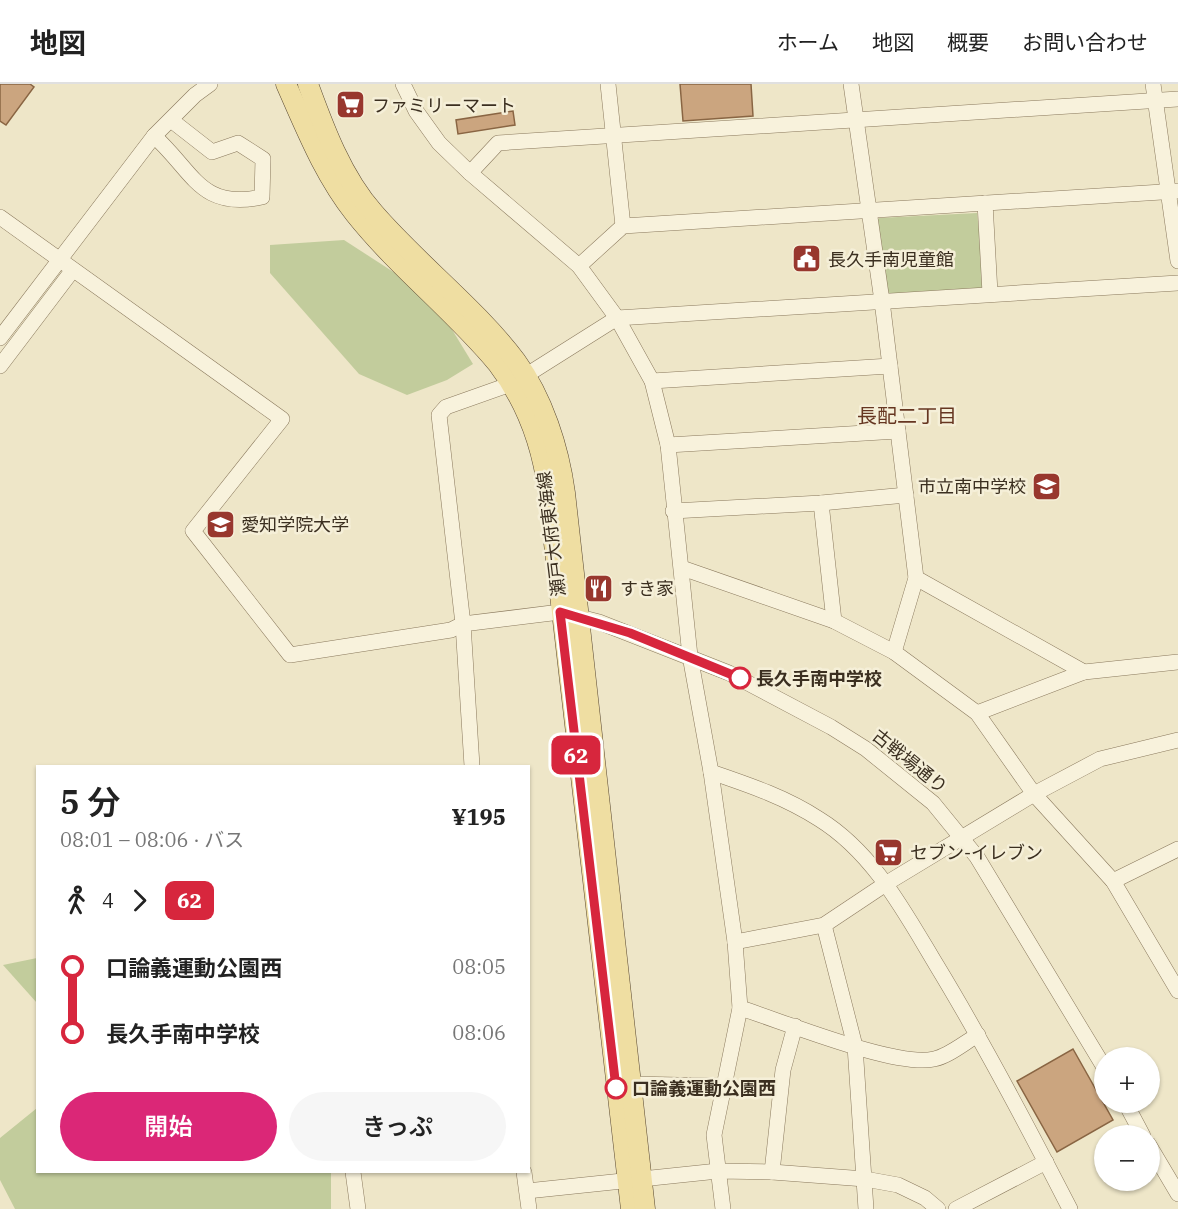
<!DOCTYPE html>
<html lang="ja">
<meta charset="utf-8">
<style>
:root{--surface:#fff;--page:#f6f6f6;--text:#222;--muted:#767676;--line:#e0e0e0;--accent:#db2777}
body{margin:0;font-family:"IBM Plex Serif","Noto Sans JP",serif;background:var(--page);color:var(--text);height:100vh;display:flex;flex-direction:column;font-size:22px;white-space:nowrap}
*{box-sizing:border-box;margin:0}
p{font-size:20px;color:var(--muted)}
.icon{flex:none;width:33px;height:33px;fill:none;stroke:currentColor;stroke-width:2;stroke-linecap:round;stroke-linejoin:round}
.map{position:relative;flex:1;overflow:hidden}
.panel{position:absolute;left:36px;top:681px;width:494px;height:408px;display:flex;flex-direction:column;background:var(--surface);border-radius:0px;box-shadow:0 2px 4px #0004}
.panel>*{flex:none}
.badge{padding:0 12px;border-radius:9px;font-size:21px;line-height:39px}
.fabs{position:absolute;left:1094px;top:963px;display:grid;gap:12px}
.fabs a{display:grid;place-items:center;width:66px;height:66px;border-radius:50%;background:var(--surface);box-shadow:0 2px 4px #0004;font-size:30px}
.map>.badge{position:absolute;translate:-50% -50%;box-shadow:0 0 0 3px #fff}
.legs{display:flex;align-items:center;gap:9px;height:66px;padding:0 24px;font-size:20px}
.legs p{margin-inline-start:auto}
.summary{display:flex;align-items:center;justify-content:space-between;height:102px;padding:0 24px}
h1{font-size:33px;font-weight:600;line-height:45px}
.cta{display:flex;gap:12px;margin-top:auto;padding:12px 24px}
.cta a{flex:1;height:69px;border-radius:36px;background:var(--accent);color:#fff;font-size:24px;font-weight:600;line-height:69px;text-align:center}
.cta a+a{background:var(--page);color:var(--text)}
ul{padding:0 24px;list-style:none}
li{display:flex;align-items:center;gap:21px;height:66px;font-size:22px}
li i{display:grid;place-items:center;width:9px;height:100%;margin:0 8px;background:currentColor}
li i::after{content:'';width:15px;height:15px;margin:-8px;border:4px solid;border-radius:50%;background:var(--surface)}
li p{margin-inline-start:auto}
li:first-child i{background:linear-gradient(#0000 50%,currentColor 0)}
li:last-child i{background:linear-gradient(currentColor 50%,#0000 0)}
header{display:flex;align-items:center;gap:36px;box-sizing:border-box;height:84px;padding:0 30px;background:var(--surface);border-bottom:2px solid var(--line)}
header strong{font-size:28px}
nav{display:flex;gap:33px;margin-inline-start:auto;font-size:21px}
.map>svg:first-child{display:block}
</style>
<header>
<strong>地図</strong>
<nav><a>ホーム</a><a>地図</a><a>概要</a><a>お問い合わせ</a></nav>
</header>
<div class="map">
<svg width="1178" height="1125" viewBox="0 0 1178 1125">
<rect width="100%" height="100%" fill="#eee6c8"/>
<!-- green -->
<g fill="#c2cc9c">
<polygon points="977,129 986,204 886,210 874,142 879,134"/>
<polygon points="344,156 395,189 448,239 473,280 447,296 407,311 359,290 270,189 270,161"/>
<polygon points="37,874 38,874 37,919 3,881"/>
<polygon points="37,1024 38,1088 331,1088 331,1125 15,1125 0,1096 0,1054"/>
</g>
<!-- building -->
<g fill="#cba57f" stroke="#896543" stroke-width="1.5">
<polygon points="0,0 30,0 34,3 6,41 0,37"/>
<polygon points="680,0 751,0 753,32 683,37"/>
<polygon points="513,27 515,41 458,50 456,36"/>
<polygon points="1073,965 1113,1036 1057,1068 1017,997"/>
</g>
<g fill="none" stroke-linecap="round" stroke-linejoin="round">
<defs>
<g id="minor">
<polyline points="403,0 416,27 439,59 470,89 579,182 617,234 652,297 668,361 690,572 711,688 735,858 740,924 714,1051 723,1125"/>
<polyline points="608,0 623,142"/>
<polyline points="851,0 882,217 916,494 894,568"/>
<polyline points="1153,0 1178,177"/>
<path d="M154 52C194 88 200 126 262 113L263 75 238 59 212 68 171 36"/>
<polyline points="470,89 498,59 1178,15"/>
<polyline points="985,119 990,209"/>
<polyline points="0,133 282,335 193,447 290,571 451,546 463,540 560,528 599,538 729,589 831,643 866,665 933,719 977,773 1104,983"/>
<polyline points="579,182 623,142 1178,107"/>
<polyline points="0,254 154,52 195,11 210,0"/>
<polyline points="0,282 72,187"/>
<polyline points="525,292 617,234 1178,199"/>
<polyline points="652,297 890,282"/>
<polyline points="668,361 898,347"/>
<polyline points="821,419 834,537"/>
<polyline points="673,427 821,419 906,411"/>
<polyline points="682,484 834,537 894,568 977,629 1034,710 1113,797 1178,907"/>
<polyline points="916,494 1084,588"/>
<polyline points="977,629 1084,588 1178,578"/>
<polyline points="472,682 463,540 439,331 446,323 511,300"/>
<path d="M711 688C749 701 785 713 819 735 874 769 905 829 937 882 985 961 1028 1043 1070 1125"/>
<polyline points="1113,797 1178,765"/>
<polyline points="824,841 855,962 866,1125"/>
<polyline points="735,858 824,841 887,799 1034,710 1100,675 1178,656"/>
<path d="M740 924C782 937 896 984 934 975 949 972 965 958 978 951"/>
<polyline points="633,1000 723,1002"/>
<polyline points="1125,1018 1143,1052"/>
<polyline points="1149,1061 1178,1110"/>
<polyline points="353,1088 358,1125"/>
<polyline points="524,1088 529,1125"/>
<polyline points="772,1088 783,986 795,942"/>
<polyline points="527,1107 718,1087 772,1088 865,1095 898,1101 925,1114 938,1125"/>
<polyline points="956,1125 1046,1078"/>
</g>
<g id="major">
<path d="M286 0C306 45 324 91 355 130 398 184 453 226 497 279 526 317 542 361 548 407L631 1125"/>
<path d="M308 0C324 44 342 93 374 129 418 180 476 224 516 277 543 314 559 364 565 409L645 1125"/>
</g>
</defs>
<!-- minor casing -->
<use href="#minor" stroke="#8a795d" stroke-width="16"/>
<!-- major casing -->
<use href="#major" stroke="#584731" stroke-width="21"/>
<!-- minor -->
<use href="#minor" stroke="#f8f2dc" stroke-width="15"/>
<!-- major -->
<use href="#major" stroke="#efdea2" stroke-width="20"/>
</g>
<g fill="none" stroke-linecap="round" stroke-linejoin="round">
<defs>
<polyline id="line-1" points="616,1004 560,528 630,549 740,594"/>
</defs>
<!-- line-1 casing -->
<use href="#line-1" stroke="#fff" stroke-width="14"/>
<!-- line-1 -->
<use href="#line-1" stroke="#d7263d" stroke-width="9"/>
</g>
<!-- icons -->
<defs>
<symbol id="supermarket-square" viewBox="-11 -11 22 22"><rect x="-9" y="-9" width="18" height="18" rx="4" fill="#98372e" stroke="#f5efd8"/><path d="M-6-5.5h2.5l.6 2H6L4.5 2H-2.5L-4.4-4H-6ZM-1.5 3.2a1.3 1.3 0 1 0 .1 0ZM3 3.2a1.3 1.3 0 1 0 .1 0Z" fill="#fff"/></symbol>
<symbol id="civic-square" viewBox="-11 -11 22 22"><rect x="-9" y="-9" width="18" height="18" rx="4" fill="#98372e" stroke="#f5efd8"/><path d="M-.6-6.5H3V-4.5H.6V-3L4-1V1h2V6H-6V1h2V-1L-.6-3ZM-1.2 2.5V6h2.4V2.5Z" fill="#fff"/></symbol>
<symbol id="school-square" viewBox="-11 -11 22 22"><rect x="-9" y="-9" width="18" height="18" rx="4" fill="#98372e" stroke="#f5efd8"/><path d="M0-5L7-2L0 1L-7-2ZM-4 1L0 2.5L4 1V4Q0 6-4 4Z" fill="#fff"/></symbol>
<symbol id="university-square" viewBox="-11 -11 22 22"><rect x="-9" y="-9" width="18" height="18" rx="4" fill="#98372e" stroke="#f5efd8"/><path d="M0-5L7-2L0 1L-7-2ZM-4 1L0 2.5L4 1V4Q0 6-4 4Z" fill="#fff"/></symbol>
<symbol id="restaurant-square" viewBox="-11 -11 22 22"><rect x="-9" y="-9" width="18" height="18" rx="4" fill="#98372e" stroke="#f5efd8"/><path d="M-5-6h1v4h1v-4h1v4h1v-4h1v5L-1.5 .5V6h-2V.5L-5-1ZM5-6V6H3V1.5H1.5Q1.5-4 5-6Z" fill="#fff"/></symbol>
</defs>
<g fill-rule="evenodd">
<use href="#supermarket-square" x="334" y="4" width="33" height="33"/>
<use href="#civic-square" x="790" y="158" width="33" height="33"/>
<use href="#school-square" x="1030" y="386" width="33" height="33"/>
<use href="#university-square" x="204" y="424" width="33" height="33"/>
<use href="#restaurant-square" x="582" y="488" width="33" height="33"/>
<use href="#supermarket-square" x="872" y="752" width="33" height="33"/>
</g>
<!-- markers -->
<g fill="#fff" stroke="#d7263d" stroke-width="3">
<circle cx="740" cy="594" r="10"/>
<circle cx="616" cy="1004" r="10"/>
</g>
<g text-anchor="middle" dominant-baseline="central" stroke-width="5" stroke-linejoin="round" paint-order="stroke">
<!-- poi labels -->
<g font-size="18" fill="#3b2f20" stroke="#f5efd8" text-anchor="start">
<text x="372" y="21">ファミリーマート</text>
<text x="828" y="175">長久手南児童館</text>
<text x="1026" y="402" text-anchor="end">市立南中学校</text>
<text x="241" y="440">愛知学院大学</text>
<text x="620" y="504">すき家</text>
<text x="910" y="768">セブン-イレブン</text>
</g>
<!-- street labels -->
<g font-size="18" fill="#3b2f20" stroke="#f5efd8">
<text transform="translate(551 450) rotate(-97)">瀬戸大府東海線</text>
<text transform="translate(910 677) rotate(39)">古戦場通り</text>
</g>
<!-- stop labels -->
<g font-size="18" font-weight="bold" fill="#3b2f20" stroke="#f5efd8" text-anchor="start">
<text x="756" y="594">長久手南中学校</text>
<text x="632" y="1004">口論義運動公園西</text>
</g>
<!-- neighbourhood labels -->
<g font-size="20" fill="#663621" stroke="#f5efd8">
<text x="907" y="331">長配二丁目</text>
</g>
</g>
</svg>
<div class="fabs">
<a>+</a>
<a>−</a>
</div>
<b class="badge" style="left:576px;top:671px;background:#d7263d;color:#fff">62</b>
<section class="panel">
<div class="summary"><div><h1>5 分</h1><p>08:01 – 08:06 · バス</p></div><b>¥195</b></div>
<div class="legs"><svg class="icon" aria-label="walk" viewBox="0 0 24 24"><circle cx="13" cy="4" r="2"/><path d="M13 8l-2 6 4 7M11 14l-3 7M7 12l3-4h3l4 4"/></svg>4<svg class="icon" aria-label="forward" viewBox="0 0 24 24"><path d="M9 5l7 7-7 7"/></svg><b class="badge" style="background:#d7263d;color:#fff">62</b></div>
<ul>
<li><i style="color:#d7263d"></i><b>口論義運動公園西</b><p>08:05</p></li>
<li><i style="color:#d7263d"></i><b>長久手南中学校</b><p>08:06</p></li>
</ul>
<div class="cta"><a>開始</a><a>きっぷ</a></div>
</section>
</div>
